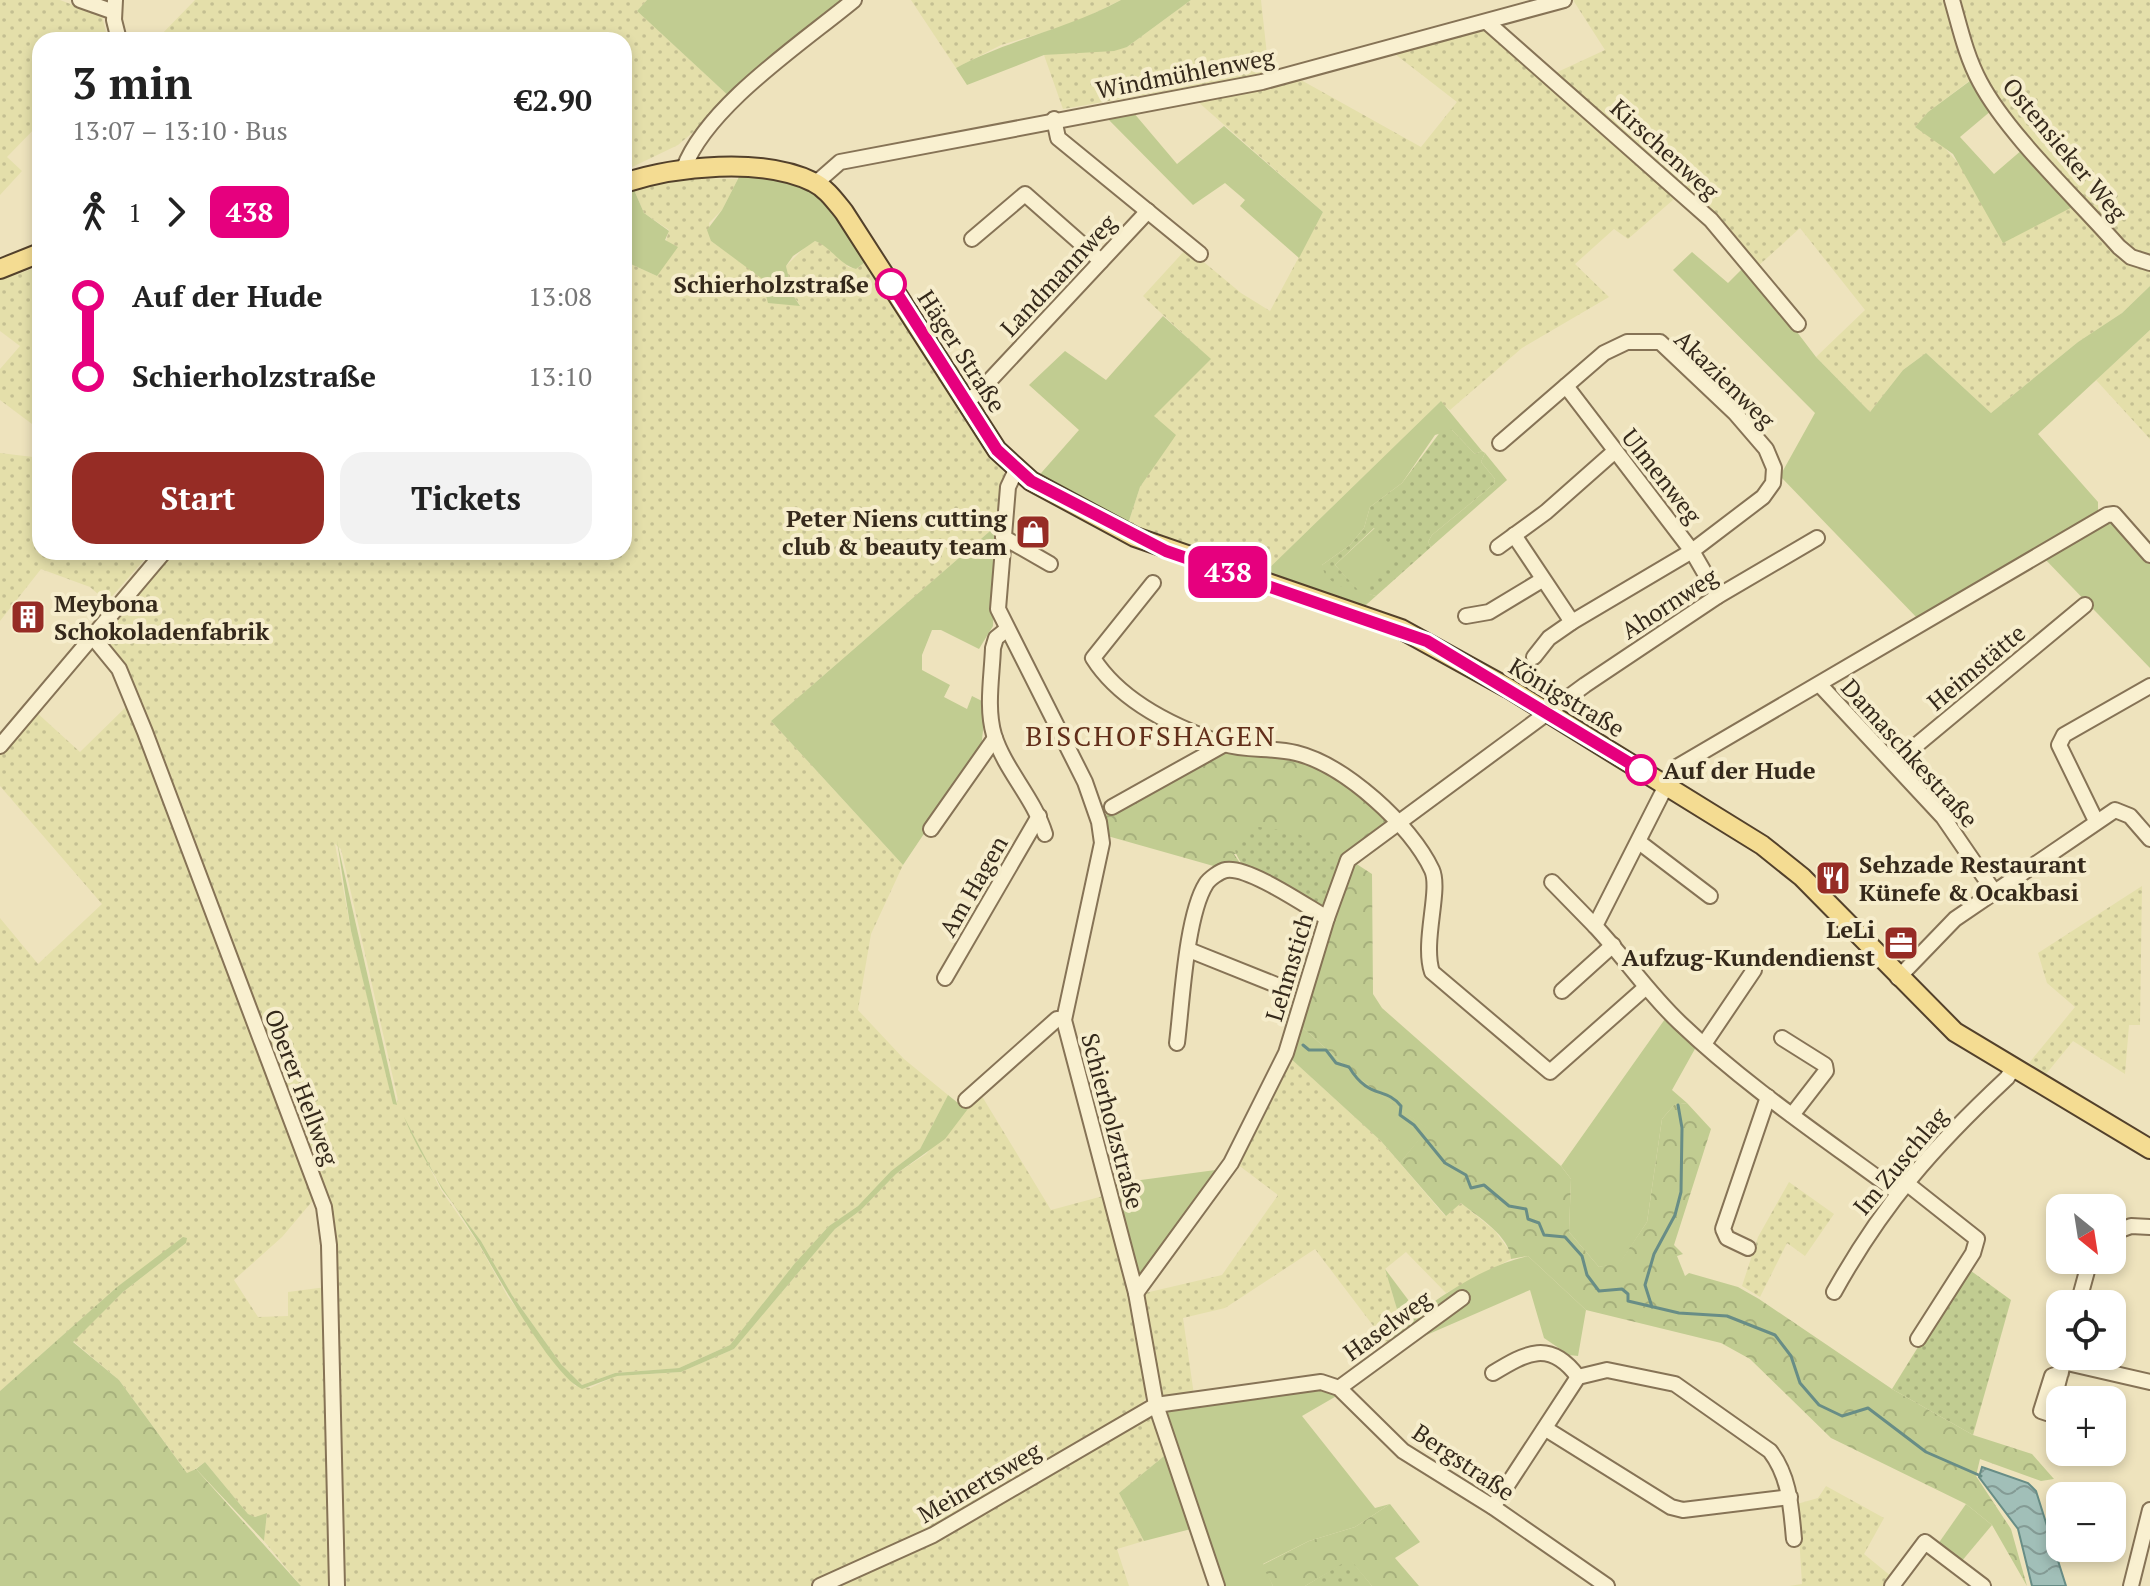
<!DOCTYPE html>
<meta charset="utf-8">
<style>
:root{--surface:#fff;--page:#f2f2f2;--text:#222;--muted:#767676;--accent:#962c25}
body{margin:0;font-family:"PT Serif",serif;background:var(--page);color:var(--text);height:100vh;display:flex;flex-direction:column;font-size:30px;white-space:nowrap}
*{box-sizing:border-box;margin:0}
p{font-size:26px;color:var(--muted)}
.icon{flex:none;width:44px;height:44px;fill:none;stroke:currentColor;stroke-width:2;stroke-linecap:round;stroke-linejoin:round}
.map{position:relative;flex:1;overflow:hidden}
.side{position:absolute;left:32px;top:32px;width:600px;height:528px;display:flex;flex-direction:column;background:var(--surface);border-radius:24px;box-shadow:0 4px 12px #0003}
.side>*{flex:none}
.badge{padding:0 16px;border-radius:12px;font-size:28px;line-height:52px}
.needle{width:52px;rotate:150deg}
.buttons{position:absolute;left:2046px;top:1194px;display:grid;gap:16px}
.buttons a{display:grid;place-items:center;width:80px;height:80px;border-radius:16px;background:var(--surface);box-shadow:0 4px 12px #0003;font-size:40px}
.map>.badge{position:absolute;translate:-50% -50%;box-shadow:0 0 0 4px #fff}
.legs{display:flex;align-items:center;gap:12px;height:88px;padding:0 40px;font-size:26px}
.legs p{margin-inline-start:auto}
.head{display:flex;align-items:center;justify-content:space-between;height:136px;padding:0 40px}
h1{font-size:44px;font-weight:800;line-height:60px}
.button{display:flex;gap:16px;margin-top:auto;padding:16px 40px}
.button a{flex:1;height:92px;border-radius:24px;background:var(--accent);color:#fff;font-size:32px;font-weight:800;line-height:92px;text-align:center}
.button a+a{background:var(--page);color:var(--text)}
ul{padding:0 40px;list-style:none}
li{display:flex;align-items:center;gap:28px;height:80px;font-size:30px}
li i{display:grid;place-items:center;width:12px;height:100%;margin:0 10px;background:currentColor}
li i::after{content:'';width:20px;height:20px;margin:-10px;border:6px solid;border-radius:50%;background:var(--surface)}
li p{margin-inline-start:auto}
li:first-child i{background:linear-gradient(#0000 50%,currentColor 0)}
li:last-child i{background:linear-gradient(currentColor 50%,#0000 0)}
.map>svg:first-child{display:block}
</style>
<div class="map">
<svg width="2150" height="1586" viewBox="0 0 2150 1586">
<defs>
<pattern id="farmland-dots" width="8" height="8" patternUnits="userSpaceOnUse" patternTransform="scale(2)"><rect width="8" height="8" fill="#e4dfaa"/><path d="M2 2h.1M6 6h.1" fill="none" stroke="#c4bf92" stroke-width="1.8" stroke-linecap="round"/></pattern>
<pattern id="forest-crowns" width="20" height="18" patternUnits="userSpaceOnUse" patternTransform="scale(2)"><rect width="20" height="18" fill="#c1cc91"/><path d="M2 6a3 3 0 1 1 6 0M12 15a3 3 0 1 1 6 0" fill="none" stroke="#a6af7c"/></pattern>
<pattern id="park-dots" width="8" height="8" patternUnits="userSpaceOnUse" patternTransform="scale(2)"><rect width="8" height="8" fill="#c1cc91"/><path d="M2 2h.1M6 6h.1" fill="none" stroke="#a6af7c" stroke-width="1.8" stroke-linecap="round"/></pattern>
<pattern id="water-waves" width="16" height="10" patternUnits="userSpaceOnUse" patternTransform="scale(2)"><rect width="16" height="10" fill="#a1bfb8"/><path d="M0 5q4-4 8 0t8 0" fill="none" stroke="#849b95"/></pattern>
</defs>
<rect width="100%" height="100%" fill="#eee3bd"/>
<!-- farmland -->
<g fill="url(#farmland-dots)" fill-rule="evenodd">
<polygon points="0,0 60,0 102,16 108,40 40,40 40,123 7,157 22,171 0,195"/>
<polygon points="195,0 647,0 637,11 732,99 678,145 624,171 624,40 156,40"/>
<polygon points="911,0 1121,0 1072,24 1001,45 956,68"/>
<polygon points="1191,0 1261,0 1269,73 1063,109 1044,55 1127,47"/>
<path d="M1573 0H2150V286L2122 313 2078 342 1991 413 1926 353 1903 370 1870 412 1816 357 1865 310 1800 228 1757 267 1551 75 1605 50ZM1977 75 2007 118 2082 202 1960 165 1941 144 1915 127 1928 112Z"/>
<polygon points="1489,29 1681,193 1628,239 1614,229 1575,264 1609,297 1522,348 1450,410 1440,402 1258,579 1126,530 1140,487 1175,435 1153,416 1210,359 1143,296 1187,248 1241,293 1270,311 1323,212 1197,101 1301,80 1421,147 1457,102 1395,54"/>
<path d="M674 178 738 179 722 210 709 223 711 241 800 305 793 295 786 266 807 245 815 241 828 246 848 267 856 269 868 260 1005 474 997 525 771 721 903 865 871 934 858 1010 904 1059 948 1095 920 1149 891 1171 858 1206 829 1226 795 1263 730 1345 679 1368 615 1373 582 1385 561 1364 512 1295 481 1241 442 1189 404 1117 441 1190 478 1243 508 1297 575 1386 590 1388 616 1376 681 1372 734 1349 835 1229 861 1210 896 1174 926 1154 980 1093 1051 1210 1107 1195 1149 1390 1142 1405 1148 1416 1157 1421 1169 1452 1119 1493 1144 1541 1117 1549 1129 1586H301L264 1541 267 1514 254 1517 248 1514 205 1462 188 1474 119 1380 73 1341 123 1292 186 1243V1238L117 1287 0 1391V918L38 964 102 904 0 786V751L35 711 80 752 130 703 106 644 105 628 162 552H624V261L657 276 669 230 644 213 634 190ZM335 844 341 849 368 967 398 1100 395 1105 351 931ZM321 1191 334 1286 288 1292V1316L258 1317 234 1280 282 1237Z"/>
<polygon points="40,266 40,430 0,400 0,369 20,346 0,331 0,280"/>
<polygon points="2150,330 2150,439 2096,380"/>
<polygon points="40,450 40,552 151,552 107,602 90,587 41,569 0,621 0,453 33,457"/>
<polygon points="2142,886 2140,1025 2129,1025 2125,1074 2073,1041 2046,1074 2029,1063 2075,1007 2047,983 2038,953"/>
<polygon points="1289,1057 1381,1141 1445,1216 1461,1203 1495,1231 1511,1253 1511,1259 1446,1293 1406,1252 1385,1269 1402,1326 1387,1344 1315,1249 1225,1308 1183,1318 1194,1395 1161,1397 1142,1298 1145,1293 1222,1275 1278,1195 1233,1161"/>
<polygon points="1789,1182 1834,1214 1805,1256 1787,1243 1760,1297 1742,1286 1758,1237"/>
<polygon points="1826,1486 1884,1518 1864,1554 1892,1577 1885,1586 1789,1586 1802,1584 1797,1504 1818,1498"/>
</g>
<!-- grass -->
<g fill="#c1cc91">
<polygon points="647,0 850,0 732,99 637,11"/>
<path d="M1121 0H1191L1127 47 1114 51 1044 55 967 85 956 68C1009 39 1068 29 1121 0Z"/>
<polygon points="1978,75 1998,105 1960,137 1994,174 2030,143 2082,202 2003,243 1953,154 1915,127 1928,112"/>
<polygon points="1133,112 1177,164 1224,126 1323,212 1299,258 1240,206 1245,200 1225,183 1193,205 1105,116"/>
<path d="M740 175 791 180 826 199 868 260 856 269C840 265 831 247 815 241L793 256 786 266 793 295 800 306 768 303 761 278 711 241 707 230 722 210Z"/>
<polygon points="634,190 644,213 669,231 665,240 678,247 657,276 624,261 624,195"/>
<polygon points="1692,252 1728,283 1746,265 1816,357 1870,412 1903,370 1926,353 1991,413 2078,342 2122,313 2150,286 2150,330 2038,434 2098,502 2098,515 1920,621 1780,476 1815,413 1673,270"/>
<polygon points="1163,316 1211,359 1154,416 1176,435 1140,487 1126,530 1035,480 1079,430 1029,385 1065,351 1106,380"/>
<polygon points="1441,401 1482,451 1475,454 1452,430 1435,435 1402,483 1370,507 1364,528 1350,545 1322,565 1358,591 1335,565 1375,528 1399,553 1359,591 1376,596 1358,612 1258,579"/>
<polygon points="1485,453 1507,480 1431,547 1428,542 1432,535 1494,484 1495,479 1481,462"/>
<polygon points="2104,520 2113,521 2150,562 2150,668 2043,557"/>
<polygon points="997,525 993,626 979,649 941,630 932,630 922,655 922,670 950,685 944,697 967,709 972,696 986,703 981,749 903,865 771,721"/>
<polygon points="337,841 397,1105 393,1104 351,931"/>
<polygon points="1665,1019 1696,1047 1672,1090 1687,1103 1674,1105 1662,1119 1647,1222 1620,1263 1599,1267 1569,1232 1571,1179 1561,1166"/>
<polygon points="1301,1026 1356,1076 1428,1129 1400,1163 1381,1141 1289,1057"/>
<path d="M980 1093 945 1139 896 1174 861 1210 835 1229 734 1349 681 1372 617 1376 582 1389C552 1376 497 1275 479 1244 453 1201 423 1164 404 1117L442 1189 481 1241 512 1295 561 1364 582 1385 615 1373 679 1368 730 1345 795 1263 829 1226 858 1206 891 1171 920 1149 948 1095 963 1107Z"/>
<polygon points="1223,1169 1138,1280 1111,1184"/>
<path d="M1528 1256 1586 1310 1578 1356 1569 1355 1544 1338 1530 1290 1392 1350 1387 1344 1402 1326 1385 1269 1418 1313C1450 1290 1488 1265 1528 1256Z"/>
<polygon points="1321,1386 1340,1394 1302,1416 1375,1508 1390,1504 1355,1527 1309,1541 1263,1564 1273,1586 1223,1586 1164,1413 1167,1409"/>
<polygon points="1169,1452 1195,1528 1144,1541 1119,1493"/>
<polygon points="205,1462 248,1514 255,1517 267,1513 264,1541 196,1469"/>
<polygon points="1966,1504 1992,1525 1961,1562 1938,1544"/>
</g>
<!-- forest -->
<g fill="url(#forest-crowns)">
<polygon points="1225,747 1323,764 1394,821 1345,859 1234,854 1244,869 1217,867 1104,835 1102,816"/>
<path d="M1355 863 1372 874 1373 994 1382 1008 1561 1166 1571 1179 1569 1232 1599 1267 1620 1262 1647 1222 1662 1119 1674 1105 1687 1103 1711 1129 1674 1245 1683 1254 1677 1256 1685 1276 1689 1273 1738 1287 1759 1299 1892 1389 1973 1435 2032 1454 2054 1479 2041 1481 1980 1459 1976 1476 2011 1529 2027 1586 1992 1525 1966 1504 1831 1438 1750 1359 1721 1343 1586 1310 1528 1256 1511 1259C1510 1236 1478 1217 1461 1203L1446 1216 1400 1163 1427 1129 1356 1076 1301 1026 1331 918Z"/>
<polygon points="183,1237 187,1238 186,1243 123,1292 73,1342 119,1380 187,1473 196,1469 301,1586 0,1586 0,1391 117,1287"/>
<polygon points="1390,1504 1420,1542 1395,1558 1419,1586 1372,1586 1350,1560 1305,1586 1273,1586 1262,1565 1309,1541 1355,1527"/>
</g>
<!-- park -->
<g fill="url(#park-dots)" fill-rule="evenodd">
<path d="M1444 427 1452 430 1475 454 1482 451 1485 453 1481 462 1495 479 1494 484 1432 535 1428 542 1431 547 1376 596C1357 591 1325 588 1322 565L1350 545 1364 528 1370 507 1402 483ZM1374 528 1398 553 1358 590 1335 565Z"/>
<path d="M1252 826 1295 832 1345 859 1322 912C1294 897 1234 878 1234 842Z"/>
<polygon points="1967,1268 2011,1300 1973,1435 1892,1389"/>
<polygon points="1350,1559 1372,1586 1305,1586"/>
</g>
<!-- water -->
<polygon fill="url(#water-waves)" stroke="#688d86" stroke-width="2" points="1982,1467 2028,1483 2036,1491 2066,1586 2032,1586 2018,1529 1979,1477"/>
<g fill="none" stroke-linecap="round" stroke-linejoin="round">
<!-- stream -->
<g stroke="#688d86" stroke-width="3">
<polyline points="108,25 110,33"/>
<path d="M1303 1045 1309 1050H1326L1336 1063 1349 1067C1369 1100 1385 1086 1401 1106L1400 1115 1414 1125 1445 1163 1466 1175 1471 1188 1484 1185 1509 1206 1526 1209 1528 1219 1539 1223 1544 1235 1565 1237 1582 1256 1587 1275 1599 1291 1622 1289 1628 1294V1301L1679 1313 1727 1316 1775 1335 1791 1356 1800 1383 1819 1405 1842 1416 1868 1408 1926 1452 1981 1476"/>
<polyline points="1652,1307 1645,1285 1654,1254 1675,1215 1681,1192 1682,1128 1678,1105"/>
</g>
<defs>
<g id="minor">
<polyline points="80,0 114,12"/>
<polyline points="115,0 114,20 119,40"/>
<path d="M1952 0C1960 28 1966 56 1980 82 2008 135 2078 200 2119 247L2131 257 2150 263"/>
<polyline points="1488,23 1711,220 1798,324"/>
<polyline points="1054,119 1058,138 1200,254"/>
<path d="M684 168C707 106 802 43 854 0"/>
<polyline points="816,183 840,162 1262,82 1564,0"/>
<polyline points="972,239 1025,194 1101,261"/>
<polyline points="1566,386 1692,551 1718,596"/>
<polyline points="966,402 978,393 1148,211"/>
<polyline points="1500,443 1604,353 1627,342 1660,342 1735,413 1766,449 1774,468 1773,483 1763,497 1692,551 1572,622 1549,638 1534,657"/>
<polyline points="1016,470 1008,487 998,609 1085,782 1099,822 1102,843 1064,1020 1136,1293 1156,1405 1217,1586"/>
<polyline points="1514,535 1572,622"/>
<polyline points="1003,537 1050,564"/>
<polyline points="1498,547 1546,512 1615,451"/>
<path d="M1153 583 1093 658C1120 701 1176 728 1224 744 1246 751 1273 747 1296 753 1345 765 1411 825 1432 870 1441 890 1422 942 1432 972L1550 1072 1645 988"/>
<polyline points="1466,616 1489,612 1542,580"/>
<path d="M1006 630 996 638 993 648C992 676 986 708 994 735 1005 770 1034 798 1045 834"/>
<polyline points="92,636 119,669 145,732 324,1207 329,1245 337,1586"/>
<polyline points="1820,685 1943,817 1993,890"/>
<polyline points="0,746 164,552"/>
<polyline points="1895,763 2085,605"/>
<polyline points="1112,807 1225,744"/>
<polyline points="2096,821 2059,745 2064,735 2150,686"/>
<polyline points="931,829 995,738"/>
<polyline points="1639,842 1710,896"/>
<polyline points="1552,882 1595,926"/>
<polyline points="1189,950 1279,986"/>
<polyline points="945,978 1039,816"/>
<polyline points="1898,978 1955,919 2115,810 2130,816 2150,839"/>
<polyline points="1562,991 1613,945"/>
<polyline points="1782,1038 1825,1065 1826,1071 1792,1115"/>
<path d="M1177 1043C1182 1003 1186 916 1206 884 1209 879 1220 871 1226 870 1248 866 1306 906 1327 918"/>
<polyline points="1704,1044 1754,970"/>
<polyline points="966,1100 1057,1019 1064,1020"/>
<polyline points="1905,1182 1977,1239 1973,1253 1918,1339"/>
<path d="M1897 1192C1824 1138 1746 1086 1680 1023 1648 993 1625 958 1595 926L1675 768 2107 515 2114 514 2150 555"/>
<polyline points="2112,1233 2131,1226 2150,1227"/>
<polyline points="1748,1248 1727,1238 1723,1229 1768,1097"/>
<path d="M1834 1292C1883 1204 1933 1147 2007 1078L2014 1067"/>
<polyline points="1136,1293 1231,1163 1286,1053 1327,918 1348,860 1585,685 1718,596 1817,538"/>
<polyline points="2078,1304 2090,1260"/>
<polyline points="2063,1362 2150,1382"/>
<path d="M1493 1373C1526 1353 1550 1339 1578 1377"/>
<polyline points="2061,1373 2052,1376 2041,1411 2050,1414 2065,1356"/>
<polyline points="1339,1388 1462,1298"/>
<polyline points="1546,1429 1671,1507 1683,1510 1790,1497"/>
<path d="M1493 1507 1578 1377 1607 1370 1675 1384 1770 1451C1790 1477 1791 1508 1794 1539"/>
<polyline points="820,1586 933,1535 1156,1405 1321,1382 1339,1388 1403,1451 1493,1507 1607,1586"/>
<polyline points="1892,1586 1925,1542 1983,1586"/>
<polyline points="2131,1586 2150,1510"/>
</g>
<g id="major">
<path d="M624 183C676 166 762 157 813 182 826 188 835 201 844 212L997 450 1031 481 1135 537 1401 629 1508 688 1762 845 1802 877 1955 1032 2150 1149"/>
<polyline points="0,269 40,253"/>
</g>
</defs>
<!-- minor casing -->
<use href="#minor" stroke="#867356" stroke-width="18"/>
<!-- major casing -->
<use href="#major" stroke="#53412b" stroke-width="22"/>
<!-- minor -->
<use href="#minor" stroke="#f9f0d0" stroke-width="14"/>
<!-- major -->
<use href="#major" stroke="#f4dc92" stroke-width="18"/>
</g>
<g fill="none" stroke-linecap="round" stroke-linejoin="round">
<defs>
<polyline id="line-1" points="891,284 997,450 1031,481 1166,551 1427,641 1641,770"/>
</defs>
<!-- line-1 casing -->
<use href="#line-1" stroke="#fff" stroke-width="18"/>
<!-- line-1 -->
<use href="#line-1" stroke="#e6007e" stroke-width="12"/>
</g>
<!-- icons -->
<defs>
<symbol id="shop-square" viewBox="-11 -11 22 22"><rect x="-9" y="-9" width="18" height="18" rx="4" fill="#962c25" stroke="#f6edcc"/><path d="M-5-2.5h2.3a2.7 3.5 0 0 1 5.4 0H5L5.5 6h-11ZM-1.5-2.5h3a1.5 2.3 0 0 0-3 0Z" fill="#fff"/></symbol>
<symbol id="building-square" viewBox="-11 -11 22 22"><rect x="-9" y="-9" width="18" height="18" rx="4" fill="#962c25" stroke="#f6edcc"/><path d="M-4-6H4V6H1V3H-1V6H-4ZM-2.5-4.3h1.7v1.8h-1.7ZM.8-4.3h1.7v1.8H.8ZM-2.5-1h1.7V.8h-1.7ZM.8-1h1.7V.8H.8Z" fill="#fff"/></symbol>
<symbol id="restaurant-square" viewBox="-11 -11 22 22"><rect x="-9" y="-9" width="18" height="18" rx="4" fill="#962c25" stroke="#f6edcc"/><path d="M-5-6h1v4h1v-4h1v4h1v-4h1v5L-1.5 .5V6h-2V.5L-5-1ZM5-6V6H3V1.5H1.5Q1.5-4 5-6Z" fill="#fff"/></symbol>
<symbol id="office-square" viewBox="-11 -11 22 22"><rect x="-9" y="-9" width="18" height="18" rx="4" fill="#962c25" stroke="#f6edcc"/><path d="M-6-3h4V-5.5h4V-3h4V5H-6ZM-1-4.5V-3h2v-1.5ZM-6 0V1H6V0Z" fill="#fff"/></symbol>
</defs>
<g fill-rule="evenodd">
<use href="#shop-square" x="1013" y="512" width="40" height="40"/>
<use href="#building-square" x="8" y="597" width="40" height="40"/>
<use href="#restaurant-square" x="1813" y="858" width="40" height="40"/>
<use href="#office-square" x="1881" y="923" width="40" height="40"/>
</g>
<!-- markers -->
<g fill="#fff" stroke="#e6007e" stroke-width="4">
<circle cx="891" cy="284" r="14"/>
<circle cx="1641" cy="770" r="14"/>
</g>
<g text-anchor="middle" dominant-baseline="central" stroke-width="8" stroke-linejoin="round" paint-order="stroke">
<!-- street labels -->
<g font-size="24" fill="#35291b" stroke="#f6edcc">
<text transform="translate(1185 73) rotate(-11)">Windmühlenweg</text>
<text transform="translate(1665 149) rotate(42)">Kirschenweg</text>
<text transform="translate(2065 149) rotate(50)">Ostensieker Weg</text>
<text transform="translate(1058 275) rotate(-47)">Landmannweg</text>
<text transform="translate(962 351) rotate(57)">Häger Straße</text>
<text transform="translate(1725 379) rotate(44)">Akazienweg</text>
<text transform="translate(1662 476) rotate(52)">Ulmenweg</text>
<text transform="translate(1669 603) rotate(-33)">Ahornweg</text>
<text transform="translate(1976 667) rotate(-40)">Heimstätte</text>
<text transform="translate(1567 697) rotate(31)">Königstraße</text>
<text transform="translate(1910 753) rotate(48)">Damaschkestraße</text>
<text transform="translate(973 886) rotate(-60)">Am Hagen</text>
<text transform="translate(1289 967) rotate(-73)">Lehmstich</text>
<text transform="translate(302 1087) rotate(69)">Oberer Hellweg</text>
<text transform="translate(1113 1121) rotate(75)">Schierholzstraße</text>
<text transform="translate(1900 1161) rotate(-50)">Im Zuschlag</text>
<text transform="translate(1387 1325) rotate(-36)">Haselweg</text>
<text transform="translate(1464 1462) rotate(34)">Bergstraße</text>
<text transform="translate(979 1482) rotate(-30)">Meinertsweg</text>
</g>
<!-- stop labels -->
<g font-size="24" font-weight="bold" fill="#35291b" stroke="#f6edcc" text-anchor="end">
<text x="869" y="284">Schierholzstraße</text>
<text x="1663" y="770" text-anchor="start">Auf der Hude</text>
</g>
<!-- poi labels -->
<g font-size="24" font-weight="bold" fill="#35291b" stroke="#f6edcc" text-anchor="end">
<text x="1007" y="518">Peter Niens cutting<tspan x="1007" dy="28">club &amp; beauty team</tspan></text>
<text x="54" y="603" text-anchor="start">Meybona<tspan x="54" dy="28">Schokoladenfabrik</tspan></text>
<text x="1859" y="864" text-anchor="start">Sehzade Restaurant<tspan x="1859" dy="28">Künefe &amp; Ocakbasi</tspan></text>
<text x="1875" y="929">LeLi<tspan x="1875" dy="28">Aufzug-Kundendienst</tspan></text>
</g>
<!-- quarter labels -->
<g font-size="28" letter-spacing="2" fill="#622e1a" stroke="#f6edcc">
<text x="1151" y="735">BISCHOFSHAGEN</text>
</g>
</g>
</svg>
<div class="buttons">
<a><svg class="needle" viewBox="-14 -14 28 28"><path d="M0-13l5 13h-10z" fill="#e53935"/><path d="M0 13l5-13h-10z" fill="#767676"/></svg></a>
<a><svg class="icon" aria-label="locate" viewBox="0 0 24 24"><circle cx="12" cy="12" r="6"/><path d="M12 2v4M12 18v4M2 12h4M18 12h4"/></svg></a>
<a>+</a>
<a>−</a>
</div>
<b class="badge" style="left:1228px;top:572px;background:#e6007e;color:#fff">438</b>
<section class="side">
<div class="head"><div><h1>3 min</h1><p>13:07 – 13:10 · Bus</p></div><b>€2.90</b></div>
<div class="legs"><svg class="icon" aria-label="walk" viewBox="0 0 24 24"><circle cx="13" cy="4" r="2"/><path d="M13 8l-2 6 4 7M11 14l-3 7M7 12l3-4h3l4 4"/></svg>1<svg class="icon" aria-label="forward" viewBox="0 0 24 24"><path d="M9 5l7 7-7 7"/></svg><b class="badge" style="background:#e6007e;color:#fff">438</b></div>
<ul>
<li><i style="color:#e6007e"></i><b>Auf der Hude</b><p>13:08</p></li>
<li><i style="color:#e6007e"></i><b>Schierholzstraße</b><p>13:10</p></li>
</ul>
<div class="button"><a>Start</a><a>Tickets</a></div>
</section>
</div>
